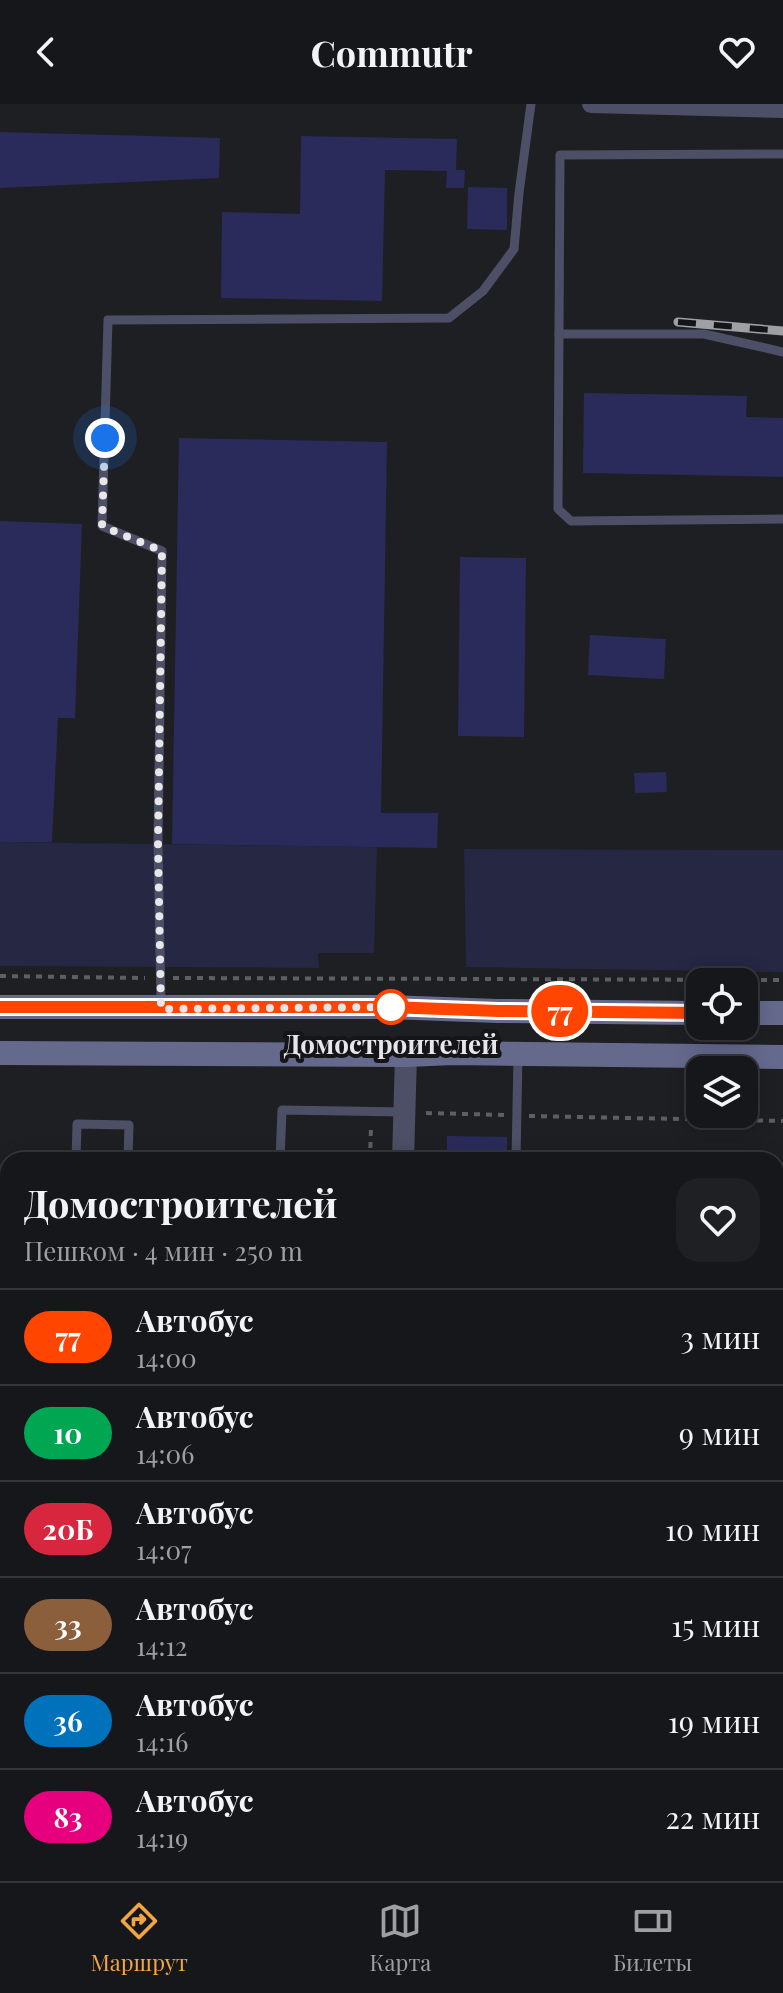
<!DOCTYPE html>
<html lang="ru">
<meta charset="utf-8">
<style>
:root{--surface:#16171a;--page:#1f2023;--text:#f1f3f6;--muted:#9e9fa2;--line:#353639;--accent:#f2a541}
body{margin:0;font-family:"Playfair Display",serif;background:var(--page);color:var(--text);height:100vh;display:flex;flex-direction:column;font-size:30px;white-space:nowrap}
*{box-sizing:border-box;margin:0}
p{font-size:26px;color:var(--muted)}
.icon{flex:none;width:44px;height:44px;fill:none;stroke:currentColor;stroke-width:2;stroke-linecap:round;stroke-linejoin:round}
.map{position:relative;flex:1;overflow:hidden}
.side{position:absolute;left:0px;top:1048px;width:784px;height:730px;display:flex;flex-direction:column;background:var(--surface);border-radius:24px 24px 0 0;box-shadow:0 4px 20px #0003,0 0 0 2px var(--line)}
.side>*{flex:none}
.badge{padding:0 16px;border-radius:26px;font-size:28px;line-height:52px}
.fabs{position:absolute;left:686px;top:864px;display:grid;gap:16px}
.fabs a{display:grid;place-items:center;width:72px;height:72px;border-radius:16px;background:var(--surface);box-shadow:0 4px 20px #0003,0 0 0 2px var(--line);font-size:40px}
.you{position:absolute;width:40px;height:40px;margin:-20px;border:6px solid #fff;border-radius:50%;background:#1a73e8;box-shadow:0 0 0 12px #1a73e833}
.map>.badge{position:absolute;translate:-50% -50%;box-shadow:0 0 0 4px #fff}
.round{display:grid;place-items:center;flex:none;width:84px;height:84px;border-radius:24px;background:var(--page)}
.headline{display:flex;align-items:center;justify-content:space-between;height:136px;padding:0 24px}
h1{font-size:38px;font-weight:700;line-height:60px}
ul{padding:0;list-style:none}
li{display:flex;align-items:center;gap:24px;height:96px;padding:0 24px;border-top:2px solid var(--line)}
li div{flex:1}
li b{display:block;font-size:30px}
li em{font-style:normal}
li .badge{min-width:88px;font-weight:700;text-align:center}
header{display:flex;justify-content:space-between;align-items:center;height:104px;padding:0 24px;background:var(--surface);font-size:36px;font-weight:700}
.tab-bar{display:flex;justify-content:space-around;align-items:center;height:112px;border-top:2px solid var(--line);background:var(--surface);font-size:22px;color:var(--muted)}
.tab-bar a{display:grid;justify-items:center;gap:4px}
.tab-bar .active{color:var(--accent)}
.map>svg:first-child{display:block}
</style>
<header><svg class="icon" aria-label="back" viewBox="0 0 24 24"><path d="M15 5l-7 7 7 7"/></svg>Commutr<svg class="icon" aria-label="heart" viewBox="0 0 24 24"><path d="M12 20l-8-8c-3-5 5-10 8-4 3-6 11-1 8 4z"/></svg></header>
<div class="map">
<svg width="783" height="1777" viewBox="0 0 783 1777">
<rect width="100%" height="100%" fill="#1e1f22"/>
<!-- green -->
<g fill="#252743">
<polygon points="0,738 377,743 374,849 318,849 319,864 0,862"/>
<polygon points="464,745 783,746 783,868 466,863"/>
</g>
<!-- building -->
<g fill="#2a2b5a">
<polygon points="0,28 220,34 219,74 0,84"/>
<polygon points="301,32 457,35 456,66 465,66 464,84 446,84 447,67 385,66 382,197 221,194 222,108 300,110"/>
<polygon points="468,83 507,84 507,126 467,125"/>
<polygon points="584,289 747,292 746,313 783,314 783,373 583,369"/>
<polygon points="179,334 387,338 381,709 438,709 437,744 172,740"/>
<polygon points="0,417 82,420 75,614 58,614 52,738 0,738"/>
<polygon points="460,453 526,454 524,633 458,632"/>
<polygon points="590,531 666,535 664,575 588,571"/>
<polygon points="666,668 667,688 635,689 634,669"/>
<polygon points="447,1032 507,1033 507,1056 447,1056"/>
</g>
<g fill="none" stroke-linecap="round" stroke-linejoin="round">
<!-- path -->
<g stroke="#5e5f62" stroke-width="4" stroke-dasharray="6 6" stroke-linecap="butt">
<polyline points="0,872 145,874"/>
<polyline points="173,874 783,876"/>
<polyline points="426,1009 505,1011"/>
<polyline points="529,1012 783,1017"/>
<polyline points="370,1056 371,1022"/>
<polyline points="362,1777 362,1770"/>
</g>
<!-- service -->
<g stroke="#4c4f65" stroke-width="9">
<polyline points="783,50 560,51 558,405 571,417 783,415"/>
<polyline points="559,230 704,230 783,248"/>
<polyline points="161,901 158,740 162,447 102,422 108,216 449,214 483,187 514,145 519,89 531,0"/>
<polyline points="76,1056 77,1020 129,1021 128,1056"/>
<polyline points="280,1056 282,1006 404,1008"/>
<polyline points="516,1056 518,951"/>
<polyline points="776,1422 783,1422"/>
<polyline points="0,1427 8,1428"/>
<polyline points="0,1564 8,1564"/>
<polyline points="776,1730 783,1730"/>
<polyline points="579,1770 579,1777"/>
<polyline points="130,1777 131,1770"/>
<polyline points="271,1777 271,1770"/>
<polyline points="736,1777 738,1770"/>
</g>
<!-- minor -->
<polyline stroke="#4c4f65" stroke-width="18" points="591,0 783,5"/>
<!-- tertiary -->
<g stroke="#4c4f65" stroke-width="22">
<polyline points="403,1056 406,951"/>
<polyline points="396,1770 396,1777"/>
</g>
<!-- secondary -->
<g stroke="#656a8d" stroke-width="24">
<polyline points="0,903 388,903 498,907 700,909"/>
<polyline points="744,909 783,909"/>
<polyline points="0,949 406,951 454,949 783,953"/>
</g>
<defs>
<polyline id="rail" points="678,218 783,227"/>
</defs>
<!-- rail casing -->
<use href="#rail" stroke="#9fa0a3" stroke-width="9"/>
<!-- rail -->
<use href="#rail" stroke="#151519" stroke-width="6" stroke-dasharray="18" stroke-linecap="butt"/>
</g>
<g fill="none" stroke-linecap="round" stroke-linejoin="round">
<defs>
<polyline id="line" points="0,903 388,903 498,907 700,909"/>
</defs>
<!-- line casing -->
<use href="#line" stroke="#fff" stroke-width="18"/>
<!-- line -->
<use href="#line" stroke="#ff4500" stroke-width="12"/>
<!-- walk -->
<polyline stroke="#e7e7ea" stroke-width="8" stroke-dasharray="0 14.4" points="105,334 102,422 162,447 158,740 161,905 391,903"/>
</g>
<!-- markers -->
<circle fill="#fff" stroke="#ff4500" stroke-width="4" cx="391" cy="903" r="16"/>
<g text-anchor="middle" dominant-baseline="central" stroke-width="8" stroke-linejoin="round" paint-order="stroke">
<!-- stop labels -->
<g font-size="26" font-weight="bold" fill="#e7e7ea" stroke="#151519">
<text x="391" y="939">Домостроителей</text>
</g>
</g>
</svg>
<div class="fabs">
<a><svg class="icon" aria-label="locate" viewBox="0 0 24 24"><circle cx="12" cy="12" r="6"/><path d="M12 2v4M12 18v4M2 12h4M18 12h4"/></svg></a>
<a><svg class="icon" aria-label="layers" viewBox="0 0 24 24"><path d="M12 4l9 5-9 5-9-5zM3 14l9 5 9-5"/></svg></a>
</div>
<div class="you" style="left:105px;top:334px"></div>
<b class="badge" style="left:560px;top:907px;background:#ff4500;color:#fff">77</b>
<section class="side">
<div class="headline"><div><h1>Домостроителей</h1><p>Пешком · 4 мин · 250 m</p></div><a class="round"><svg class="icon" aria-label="heart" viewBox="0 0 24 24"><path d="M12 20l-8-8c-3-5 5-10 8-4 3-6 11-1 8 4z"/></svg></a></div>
<ul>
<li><span class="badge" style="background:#ff4500;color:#fff">77</span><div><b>Автобус</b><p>14:00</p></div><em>3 мин</em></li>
<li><span class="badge" style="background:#00a651;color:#fff">10</span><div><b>Автобус</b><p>14:06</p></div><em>9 мин</em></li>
<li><span class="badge" style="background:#d7263d;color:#fff">20Б</span><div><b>Автобус</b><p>14:07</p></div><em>10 мин</em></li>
<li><span class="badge" style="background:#8b5e3c;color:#fff">33</span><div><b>Автобус</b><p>14:12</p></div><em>15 мин</em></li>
<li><span class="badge" style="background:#0072bc;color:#fff">36</span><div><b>Автобус</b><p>14:16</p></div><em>19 мин</em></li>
<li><span class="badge" style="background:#e6007e;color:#fff">83</span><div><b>Автобус</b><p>14:19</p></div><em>22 мин</em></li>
</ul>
</section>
</div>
<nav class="tab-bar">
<a class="active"><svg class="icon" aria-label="directions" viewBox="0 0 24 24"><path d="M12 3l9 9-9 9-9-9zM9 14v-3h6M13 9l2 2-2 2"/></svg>Маршрут</a>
<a><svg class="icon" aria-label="map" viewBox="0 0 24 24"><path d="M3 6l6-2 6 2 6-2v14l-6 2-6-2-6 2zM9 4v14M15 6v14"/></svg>Карта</a>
<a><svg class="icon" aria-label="tickets" viewBox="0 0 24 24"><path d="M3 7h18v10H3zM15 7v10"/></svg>Билеты</a>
</nav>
